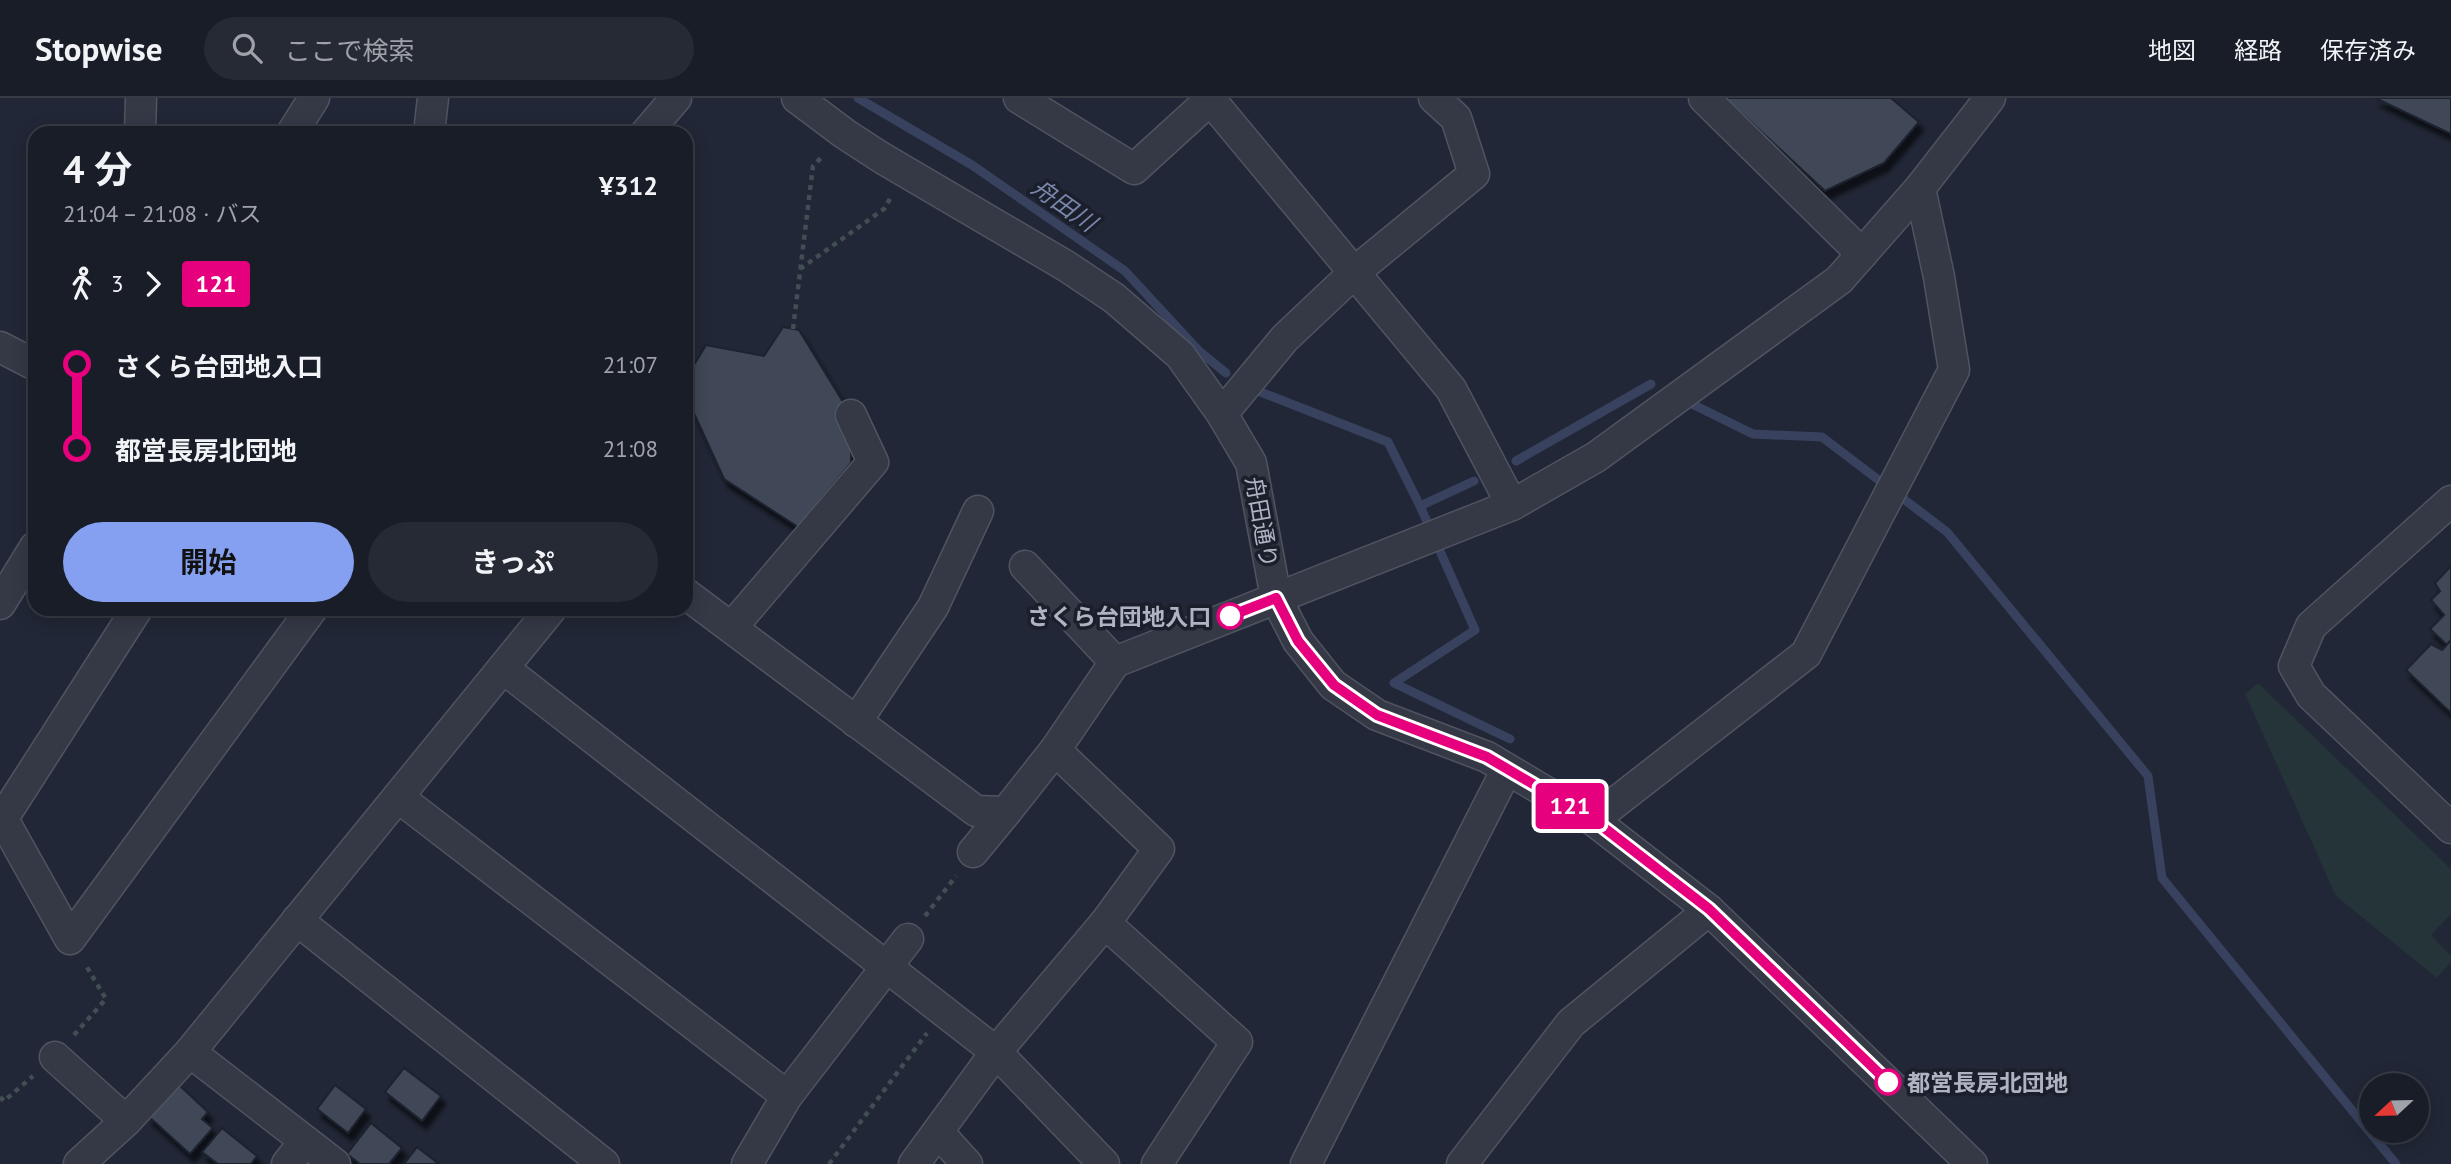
<!DOCTYPE html>
<html lang="ja">
<meta charset="utf-8">
<style>
:root{--surface:#191d28;--page:#262a34;--text:#f1f3f6;--muted:#9fa2a8;--line:#373b45;--accent:#86a0f1}
body{margin:0;font-family:"PT Sans","Noto Sans JP",sans-serif;background:var(--page);color:var(--text);height:100vh;display:flex;flex-direction:column;font-size:26px;white-space:nowrap}
*{box-sizing:border-box;margin:0}
p{font-size:23px;color:var(--muted)}
.icon{flex:none;width:38px;height:38px;fill:none;stroke:currentColor;stroke-width:2;stroke-linecap:round;stroke-linejoin:round}
.map{position:relative;flex:1;overflow:hidden}
.panel{position:absolute;left:28px;top:28px;width:665px;height:490px;display:flex;flex-direction:column;background:var(--surface);border-radius:21px;box-shadow:0 4px 18px #0003,0 0 0 2px var(--line)}
.panel>*{flex:none}
.badge{padding:0 14px;border-radius:5px;font-size:24px;line-height:46px}
.needle{width:46px;rotate:248deg}
.buttons{position:absolute;left:2359px;top:975px;display:grid;gap:14px}
.buttons a{display:grid;place-items:center;width:70px;height:70px;border-radius:50%;background:var(--surface);box-shadow:0 4px 18px #0003,0 0 0 2px var(--line);font-size:35px}
.map>.badge{position:absolute;translate:-50% -50%;box-shadow:0 0 0 4px #fff}
.legs{display:flex;align-items:center;gap:10px;height:77px;padding:0 35px;font-size:23px}
.legs p{margin-inline-start:auto}
.head{display:flex;align-items:center;justify-content:space-between;height:119px;padding:0 35px}
h1{font-size:38px;font-weight:700;line-height:52px}
.button{display:flex;gap:14px;margin-top:auto;padding:14px 35px}
.button a{flex:1;height:80px;border-radius:42px;background:var(--accent);color:#111;font-size:28px;font-weight:700;line-height:80px;text-align:center}
.button a+a{background:var(--page);color:var(--text)}
ul{padding:0 35px;list-style:none}
li{display:flex;align-items:center;gap:24px;height:84px;font-size:26px}
li i{display:grid;place-items:center;width:10px;height:100%;margin:0 9px;background:currentColor}
li i::after{content:'';width:18px;height:18px;margin:-9px;border:5px solid;border-radius:50%;background:var(--surface)}
li p{margin-inline-start:auto}
li:first-child i{background:linear-gradient(#0000 50%,currentColor 0)}
li:last-child i{background:linear-gradient(currentColor 50%,#0000 0)}
header{display:flex;align-items:center;gap:42px;box-sizing:border-box;height:98px;padding:0 35px;background:var(--surface);border-bottom:2px solid var(--line)}
header strong{font-size:33px}
nav{display:flex;gap:38px;margin-inline-start:auto;font-size:24px}
.search{width:490px;height:63px;background:var(--page);display:flex;align-items:center;gap:18px;box-sizing:border-box;padding:0 24px;border-radius:38px;color:var(--muted);font-size:26px}
.map>svg:first-child{display:block}
</style>
<header>
<strong>Stopwise</strong>
<div class="search"><svg class="icon" aria-label="search" viewBox="0 0 24 24"><circle cx="10" cy="10" r="6"/><path d="M15 15l6 6"/></svg>ここで検索</div>
<nav><a>地図</a><a>経路</a><a>保存済み</a></nav>
</header>
<div class="map">
<svg width="2451" height="1066" viewBox="0 0 2451 1066">
<defs>
<filter id="shadow"><feDropShadow dx="4.5" dy="8" stdDeviation="2" flood-color="#0009"/></filter>
</defs>
<rect width="100%" height="100%" fill="#212736"/>
<!-- green -->
<polygon fill="#243438" points="2258,585 2451,771 2451,816 2431,837 2451,858 2451,864 2437,880 2336,798 2245,596"/>
<g fill="none" stroke-linecap="round" stroke-linejoin="round">
<!-- stream -->
<g stroke="#38425e" stroke-width="9">
<polyline points="858,0 972,67 1125,173 1199,253 1226,275"/>
<polyline points="1258,293 1388,344 1420,408 1474,383"/>
<polyline points="1694,307 1753,336 1822,339 1947,434 2148,678 2162,780 2396,1066"/>
<polyline points="1516,363 1651,286"/>
<polyline points="1420,408 1475,532 1394,585 1510,641"/>
</g>
</g>
<!-- building -->
<g fill="#404657" stroke="#1c212d" stroke-width="2" filter="url(#shadow)">
<polygon points="1725,0 1891,0 1919,24 1884,65 1825,93"/>
<polygon points="2375,0 2451,0 2451,36"/>
<polygon points="783,229 799,232 851,317 851,365 798,429 724,381 686,298 686,280 706,247 764,258"/>
<polygon points="2451,468 2451,542 2447,547 2430,531 2444,517 2431,502 2440,493 2435,485"/>
<polygon points="2451,542 2451,615 2406,572 2431,546 2442,552"/>
<polygon points="404,970 441,998 422,1023 385,994"/>
<polygon points="177,985 208,1014 202,1021 213,1030 190,1056 148,1018"/>
<polygon points="335,987 366,1011 348,1035 317,1011"/>
<polygon points="371,1025 402,1050 389,1066 360,1066 347,1056"/>
<polygon points="222,1030 257,1058 251,1066 218,1066 202,1054"/>
<polygon points="417,1049 439,1066 404,1066"/>
</g>
<g fill="none" stroke-linecap="round" stroke-linejoin="round">
<defs>
<g id="minor">
<polyline points="797,0 845,36 882,60 1066,168 1114,200 1180,257 1222,316 1251,365 1276,500 1298,543 1333,587 1377,617 1487,659 1593,722 1709,812 1972,1066"/>
<polyline points="1019,0 1134,71 1212,0"/>
<polyline points="1209,0 1451,291 1512,407"/>
<polyline points="1704,0 1862,156"/>
<polyline points="140,35 141,0"/>
<polyline points="292,35 314,0"/>
<polyline points="429,35 433,0"/>
<polyline points="646,35 676,0"/>
<polyline points="0,249 35,267"/>
<polyline points="1222,316 1285,240 1356,173 1474,76 1456,20 1434,0"/>
<polyline points="2451,403 2311,528 2294,568 2311,597 2451,730"/>
<polyline points="1025,468 1115,564"/>
<polyline points="686,496 976,713 1006,714 1055,652 1115,564 1512,407 1596,359 1839,182 1920,90 1990,0"/>
<polyline points="0,506 35,449"/>
<polyline points="732,529 873,364 851,317"/>
<polyline points="503,570 996,954 1105,825 1159,751 1055,652"/>
<polyline points="856,624 933,509 978,413"/>
<polyline points="398,699 787,998"/>
<polyline points="0,716 70,841 312,511"/>
<polyline points="3,720 137,511"/>
<polyline points="1593,722 1806,556 1954,272 1939,179 1920,90"/>
<polyline points="973,754 1006,714"/>
<polyline points="297,822 604,1066"/>
<polyline points="1105,825 1237,944 1157,1066"/>
<polyline points="190,954 335,1066"/>
<polyline points="55,959 126,1023"/>
<polyline points="938,1034 967,1066"/>
<polyline points="79,1066 126,1023 190,954 551,511"/>
<polyline points="287,1066 305,1043"/>
<polyline points="747,1066 787,998 908,841"/>
<polyline points="914,1066 996,954 1104,1066"/>
<polyline points="1306,1066 1507,671"/>
<polyline points="1462,1066 1571,925 1709,812"/>
</g>
</defs>
<!-- minor casing -->
<use href="#minor" stroke="#4f5461" stroke-width="33"/>
<!-- path -->
<g stroke="#414f54" stroke-width="4.5" stroke-dasharray="5 5" stroke-linecap="butt">
<polyline points="800,171 884,111 891,99"/>
<polyline points="793,231 813,68 824,57"/>
<polyline points="925,818 956,778"/>
<polyline points="74,937 106,901 85,866"/>
<polyline points="0,999 4,1003 33,978"/>
<polyline points="829,1066 927,935"/>
</g>
<!-- minor -->
<use href="#minor" stroke="#353946" stroke-width="30"/>
</g>
<g fill="none" stroke-linecap="round" stroke-linejoin="round">
<defs>
<polyline id="line-1" points="1230,518 1276,500 1298,543 1334,587 1377,617 1487,659 1594,722 1709,811 1888,984"/>
</defs>
<!-- line-1 casing -->
<use href="#line-1" stroke="#fff" stroke-width="16"/>
<!-- line-1 -->
<use href="#line-1" stroke="#e6007e" stroke-width="10"/>
</g>
<!-- markers -->
<g fill="#fff" stroke="#e6007e" stroke-width="3.5">
<circle cx="1230" cy="518" r="12"/>
<circle cx="1888" cy="984" r="12"/>
</g>
<g text-anchor="middle" dominant-baseline="central" stroke-width="7" stroke-linejoin="round" paint-order="stroke">
<!-- street labels -->
<g font-size="23" fill="#afb4c3" stroke="#1a1f2b">
<text transform="translate(1262 424) rotate(80)">舟田通り</text>
</g>
<!-- stop labels -->
<g font-size="23" font-weight="bold" fill="#afb4c3" stroke="#1a1f2b" text-anchor="end">
<text x="1211" y="518">さくら台団地入口</text>
<text x="1907" y="984" text-anchor="start">都営長房北団地</text>
</g>
<!-- water labels -->
<g font-size="24" font-style="italic" fill="#7986aa" stroke="#1a1f2b">
<text transform="translate(1064 107) rotate(35)">舟田川</text>
</g>
</g>
</svg>
<div class="buttons">
<a><svg class="needle" viewBox="-14 -14 28 28"><path d="M0-13l5 13h-10z" fill="#e53935"/><path d="M0 13l5-13h-10z" fill="#9fa2a8"/></svg></a>
</div>
<b class="badge" style="left:1570px;top:708px;background:#e6007e;color:#fff">121</b>
<section class="panel">
<div class="head"><div><h1>4 分</h1><p>21:04 – 21:08 · バス</p></div><b>¥312</b></div>
<div class="legs"><svg class="icon" aria-label="walk" viewBox="0 0 24 24"><circle cx="13" cy="4" r="2"/><path d="M13 8l-2 6 4 7M11 14l-3 7M7 12l3-4h3l4 4"/></svg>3<svg class="icon" aria-label="forward" viewBox="0 0 24 24"><path d="M9 5l7 7-7 7"/></svg><b class="badge" style="background:#e6007e;color:#fff">121</b></div>
<ul>
<li><i style="color:#e6007e"></i><b>さくら台団地入口</b><p>21:07</p></li>
<li><i style="color:#e6007e"></i><b>都営長房北団地</b><p>21:08</p></li>
</ul>
<div class="button"><a>開始</a><a>きっぷ</a></div>
</section>
</div>
